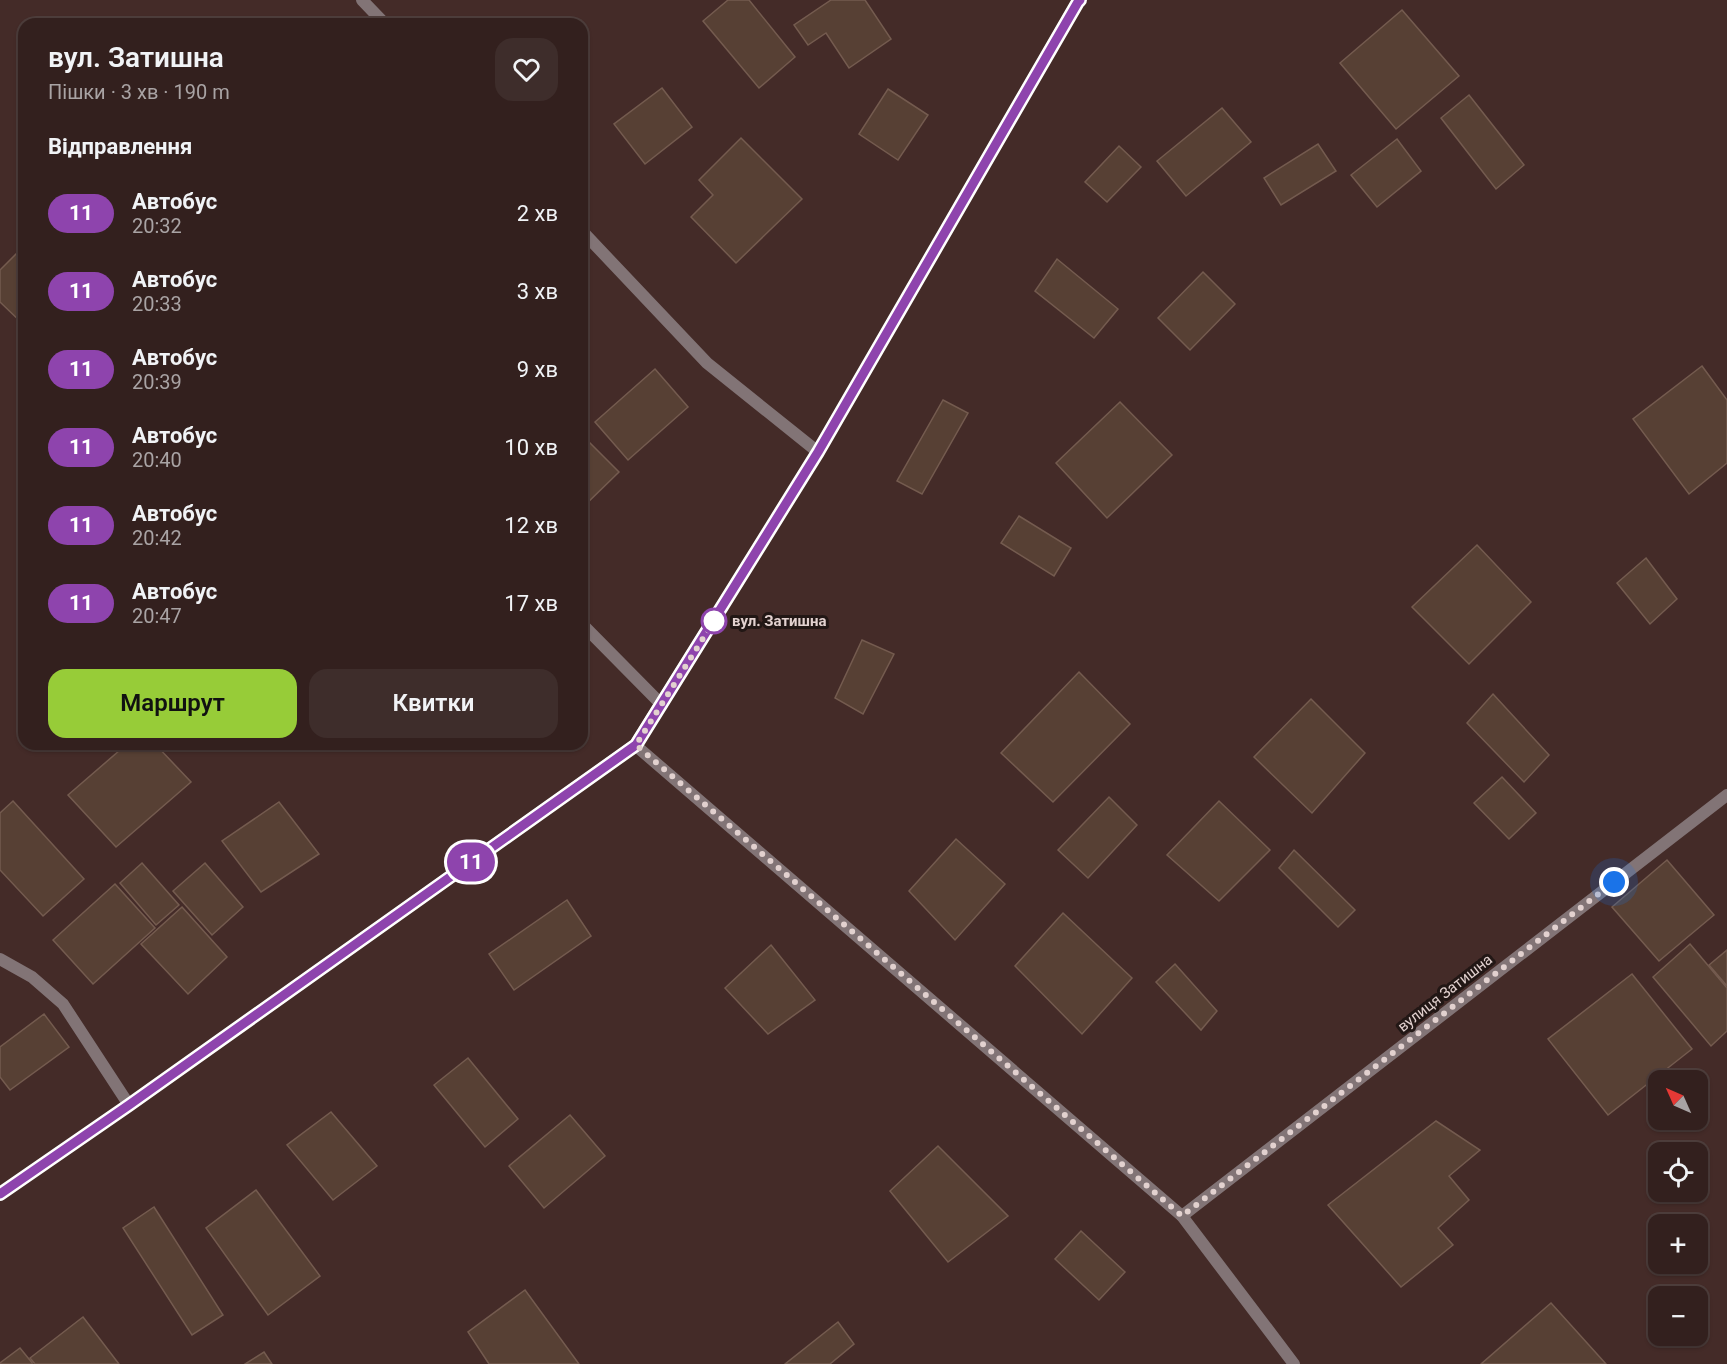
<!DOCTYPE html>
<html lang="uk">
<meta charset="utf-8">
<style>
:root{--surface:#33201e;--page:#3e2d2b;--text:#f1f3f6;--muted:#a9a3a4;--line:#4e3e3c;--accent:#97cc38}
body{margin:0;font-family:Roboto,sans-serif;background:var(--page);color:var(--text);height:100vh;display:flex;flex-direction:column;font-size:22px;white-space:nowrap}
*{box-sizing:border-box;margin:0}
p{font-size:20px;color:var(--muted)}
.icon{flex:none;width:33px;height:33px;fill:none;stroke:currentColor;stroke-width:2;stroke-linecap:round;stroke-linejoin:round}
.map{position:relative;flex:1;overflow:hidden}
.panel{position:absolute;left:18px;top:18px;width:570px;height:732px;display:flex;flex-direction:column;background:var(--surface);border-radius:18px;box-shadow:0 2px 4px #0004,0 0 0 2px var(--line)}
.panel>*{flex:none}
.badge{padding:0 12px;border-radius:20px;font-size:21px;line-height:39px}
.needle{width:39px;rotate:315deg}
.buttons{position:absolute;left:1648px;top:1070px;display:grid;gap:12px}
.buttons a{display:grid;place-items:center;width:60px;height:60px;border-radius:12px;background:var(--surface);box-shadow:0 2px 4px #0004,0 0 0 2px var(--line);font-size:30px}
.you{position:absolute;width:30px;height:30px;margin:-15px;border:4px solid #fff;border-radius:50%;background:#1a73e8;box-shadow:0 0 0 9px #1a73e833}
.map>.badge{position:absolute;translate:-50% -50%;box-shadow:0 0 0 3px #fff}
h2{padding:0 30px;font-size:22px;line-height:54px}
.round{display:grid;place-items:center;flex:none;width:63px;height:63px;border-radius:18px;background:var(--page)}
.summary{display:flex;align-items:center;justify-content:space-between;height:102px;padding:0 30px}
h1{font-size:28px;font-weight:600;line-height:45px}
.cta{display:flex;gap:12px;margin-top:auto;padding:12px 30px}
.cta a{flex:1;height:69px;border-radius:18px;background:var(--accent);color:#111;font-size:24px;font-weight:600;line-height:69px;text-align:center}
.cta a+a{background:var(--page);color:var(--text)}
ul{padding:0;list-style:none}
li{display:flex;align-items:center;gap:18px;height:78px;padding:0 30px}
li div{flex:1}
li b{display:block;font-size:22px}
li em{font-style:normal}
li .badge{min-width:66px;font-weight:700;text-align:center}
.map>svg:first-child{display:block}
</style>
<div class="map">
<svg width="1727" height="1364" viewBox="0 0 1727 1364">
<rect width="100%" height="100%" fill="#442b28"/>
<!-- building -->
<g fill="#574034" stroke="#745b4f" stroke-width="1.5">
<polygon points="728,0 749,0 795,57 759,88 703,21"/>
<polygon points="831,0 865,0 891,39 849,68 826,33 808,45 794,25"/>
<polygon points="1402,10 1459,76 1396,129 1340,63"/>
<polygon points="662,88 692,127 645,164 614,124"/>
<polygon points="888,89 928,115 898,160 859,134"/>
<polygon points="1469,95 1524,165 1496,189 1441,118"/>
<polygon points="1222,108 1251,142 1186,196 1157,161"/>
<polygon points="741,138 802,199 736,263 691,217 713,195 699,180"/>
<polygon points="1397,139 1421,171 1377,207 1351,175"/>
<polygon points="1318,144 1336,171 1281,205 1264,178"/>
<polygon points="1119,146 1141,167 1107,202 1085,182"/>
<polygon points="24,246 24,325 0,302 0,270"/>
<polygon points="1057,259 1118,309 1094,338 1035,291"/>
<polygon points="1203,272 1235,304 1190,350 1158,318"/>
<polygon points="1702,366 1727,400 1727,463 1689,494 1633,419"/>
<polygon points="655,369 688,407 628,460 595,422"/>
<polygon points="943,400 968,413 922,494 897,481"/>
<polygon points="1120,402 1172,455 1107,518 1056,463"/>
<polygon points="582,435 619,472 584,506 582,503"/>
<polygon points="1019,516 1071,548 1054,576 1001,543"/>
<polygon points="1477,545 1531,602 1469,664 1412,607"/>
<polygon points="1646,558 1677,599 1650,624 1617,583"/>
<polygon points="862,640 894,654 863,714 835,698"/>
<polygon points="1079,672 1130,724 1053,802 1001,753"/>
<polygon points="1493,694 1549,755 1524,782 1467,723"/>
<polygon points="1311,699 1365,753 1312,813 1254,757"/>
<polygon points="127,744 155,744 191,782 116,847 68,795"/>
<polygon points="1502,777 1536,813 1509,839 1474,803"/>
<polygon points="1109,797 1137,825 1088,878 1058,850"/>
<polygon points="13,801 84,879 43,916 0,870 0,813"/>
<polygon points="1219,801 1270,850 1219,901 1167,855"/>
<polygon points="279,802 319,854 261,892 222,841"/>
<polygon points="956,839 1005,884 955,940 909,891"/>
<polygon points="1294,850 1355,910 1338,927 1279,868"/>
<polygon points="1667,860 1714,915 1659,961 1612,907"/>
<polygon points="142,863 179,905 156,925 120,883"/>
<polygon points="205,863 243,907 212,935 173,891"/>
<polygon points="115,884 155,928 93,984 53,940"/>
<polygon points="567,900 591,936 514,990 489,954"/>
<polygon points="182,907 227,957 188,994 141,944"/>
<polygon points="1063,913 1132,978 1082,1034 1015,966"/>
<polygon points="1690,944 1727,988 1727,1031 1711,1046 1653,977"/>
<polygon points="771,945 815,1000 768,1034 725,988"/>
<polygon points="1727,950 1727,986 1709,965"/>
<polygon points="1175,964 1217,1011 1201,1030 1156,982"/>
<polygon points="1632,974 1692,1049 1608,1115 1548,1039"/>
<polygon points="44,1014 69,1047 10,1090 0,1077 0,1047"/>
<polygon points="468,1058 518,1119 485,1147 434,1085"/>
<polygon points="331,1112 377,1166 333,1200 287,1145"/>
<polygon points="570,1115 605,1156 544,1208 509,1166"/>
<polygon points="1436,1121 1480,1150 1449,1176 1469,1200 1438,1228 1453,1245 1401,1287 1328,1205"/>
<polygon points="938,1146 1008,1216 948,1262 890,1191"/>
<polygon points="256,1190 320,1276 268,1315 206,1228"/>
<polygon points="154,1207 223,1315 192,1335 123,1228"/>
<polygon points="1081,1231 1125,1272 1099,1300 1055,1259"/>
<polygon points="525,1290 579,1364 489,1364 468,1332"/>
<polygon points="1551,1303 1606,1364 1481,1364"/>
<polygon points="83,1317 119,1364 35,1364 30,1358"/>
<polygon points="838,1322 854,1344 830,1364 785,1364"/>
<polygon points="20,1348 33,1364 0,1364 0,1363"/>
<polygon points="264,1352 272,1364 245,1364"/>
</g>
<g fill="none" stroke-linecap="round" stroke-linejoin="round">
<!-- street -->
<g stroke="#827476" stroke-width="12">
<polyline points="362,0 385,24"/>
<polyline points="582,231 707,363 818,452"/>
<polyline points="582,624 662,705"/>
<polyline points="635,745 1182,1216 1294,1364"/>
<polyline points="0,959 32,977 63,1004 129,1105"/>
<polyline points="1182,1216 1727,795"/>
</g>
<!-- secondary -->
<polyline stroke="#ae999c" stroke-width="12" points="0,1194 129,1105 635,745 818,452 1078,1 1080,0"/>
</g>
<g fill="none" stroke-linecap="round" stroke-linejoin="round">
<defs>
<polyline id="line" points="0,1194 129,1105 636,745 818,452 1078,2 1080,0"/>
</defs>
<!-- line casing -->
<use href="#line" stroke="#fff" stroke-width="14"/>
<!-- line -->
<use href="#line" stroke="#8e44ad" stroke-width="9"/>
<!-- walk -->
<polyline stroke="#e2d1cf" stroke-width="6" stroke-dasharray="0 10.8" points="714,621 636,745 1182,1216 1614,882"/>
</g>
<!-- markers -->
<circle fill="#fff" stroke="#8e44ad" stroke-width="3" cx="714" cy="621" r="12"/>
<g text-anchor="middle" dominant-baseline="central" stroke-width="6" stroke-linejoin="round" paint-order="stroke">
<!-- stop labels -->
<g font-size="15" font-weight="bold" fill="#e2d1cf" stroke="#221715" text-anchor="start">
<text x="732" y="621">вул. Затишна</text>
</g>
<!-- street labels -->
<g font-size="15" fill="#e2d1cf" stroke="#221715">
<text transform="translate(1445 993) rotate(-38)">вулиця Затишна</text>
</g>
</g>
</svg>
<div class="buttons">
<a><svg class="needle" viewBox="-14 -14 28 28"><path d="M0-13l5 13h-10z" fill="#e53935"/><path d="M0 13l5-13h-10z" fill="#a9a3a4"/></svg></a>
<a><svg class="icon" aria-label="locate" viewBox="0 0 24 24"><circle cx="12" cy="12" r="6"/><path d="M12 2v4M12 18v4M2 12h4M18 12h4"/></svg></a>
<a>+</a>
<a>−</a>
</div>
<div class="you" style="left:1614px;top:882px"></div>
<b class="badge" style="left:471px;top:862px;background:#8e44ad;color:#fff">11</b>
<section class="panel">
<div class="summary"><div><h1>вул. Затишна</h1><p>Пішки · 3 хв · 190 m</p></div><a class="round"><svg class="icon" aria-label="heart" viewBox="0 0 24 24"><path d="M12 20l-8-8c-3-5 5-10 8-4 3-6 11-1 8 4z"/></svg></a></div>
<h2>Відправлення</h2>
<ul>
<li><span class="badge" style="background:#8e44ad;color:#fff">11</span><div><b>Автобус</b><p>20:32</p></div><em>2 хв</em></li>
<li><span class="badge" style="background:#8e44ad;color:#fff">11</span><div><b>Автобус</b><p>20:33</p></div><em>3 хв</em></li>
<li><span class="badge" style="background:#8e44ad;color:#fff">11</span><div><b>Автобус</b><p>20:39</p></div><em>9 хв</em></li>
<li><span class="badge" style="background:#8e44ad;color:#fff">11</span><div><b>Автобус</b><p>20:40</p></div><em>10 хв</em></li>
<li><span class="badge" style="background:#8e44ad;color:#fff">11</span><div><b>Автобус</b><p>20:42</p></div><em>12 хв</em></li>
<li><span class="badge" style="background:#8e44ad;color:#fff">11</span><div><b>Автобус</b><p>20:47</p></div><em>17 хв</em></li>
</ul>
<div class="cta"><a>Маршрут</a><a>Квитки</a></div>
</section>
</div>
